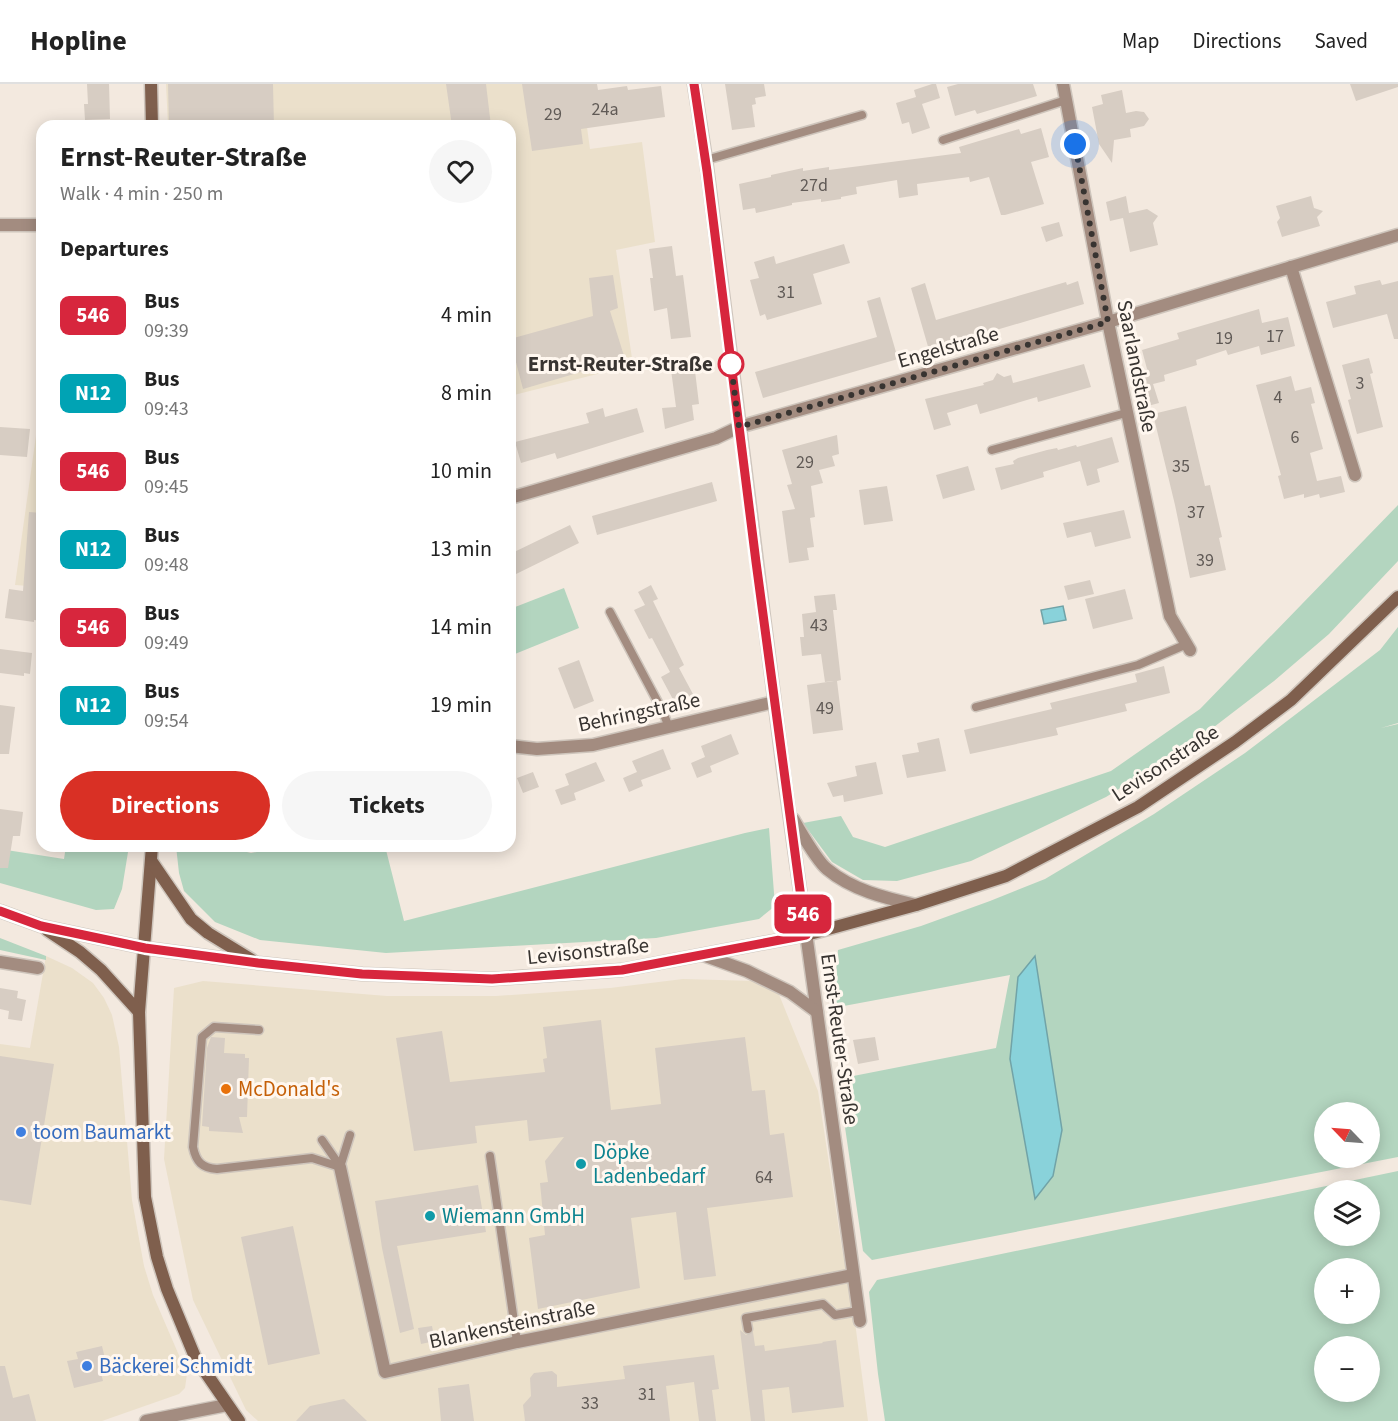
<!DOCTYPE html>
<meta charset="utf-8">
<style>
:root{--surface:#fff;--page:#f6f6f6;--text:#222;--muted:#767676;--line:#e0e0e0;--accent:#d93025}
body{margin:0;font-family:"Source Sans 3",sans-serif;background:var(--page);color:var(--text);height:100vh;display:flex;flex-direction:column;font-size:22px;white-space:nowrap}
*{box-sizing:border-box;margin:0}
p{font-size:20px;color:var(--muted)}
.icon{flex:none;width:33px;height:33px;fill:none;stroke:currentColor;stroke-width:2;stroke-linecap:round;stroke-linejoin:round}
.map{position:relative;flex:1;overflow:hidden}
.side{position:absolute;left:36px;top:36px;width:480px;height:732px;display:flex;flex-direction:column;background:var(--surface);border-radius:18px;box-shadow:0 3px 15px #0003}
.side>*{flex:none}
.badge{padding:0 12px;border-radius:9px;font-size:21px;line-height:39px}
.needle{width:39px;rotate:295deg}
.fabs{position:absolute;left:1314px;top:1018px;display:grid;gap:12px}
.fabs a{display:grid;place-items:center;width:66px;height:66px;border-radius:50%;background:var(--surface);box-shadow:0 3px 15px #0003;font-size:30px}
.you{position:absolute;width:30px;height:30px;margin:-15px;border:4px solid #fff;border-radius:50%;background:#1a73e8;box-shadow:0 0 0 9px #1a73e833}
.map>.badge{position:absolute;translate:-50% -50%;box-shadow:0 0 0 3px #fff}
h2{padding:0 24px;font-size:22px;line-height:54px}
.round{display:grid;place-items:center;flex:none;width:63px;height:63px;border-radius:32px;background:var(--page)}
.head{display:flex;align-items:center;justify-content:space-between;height:102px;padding:0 24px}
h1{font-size:28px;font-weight:700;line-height:45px}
.cta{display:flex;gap:12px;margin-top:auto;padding:12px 24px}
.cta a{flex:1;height:69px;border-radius:36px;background:var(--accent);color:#fff;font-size:24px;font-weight:700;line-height:69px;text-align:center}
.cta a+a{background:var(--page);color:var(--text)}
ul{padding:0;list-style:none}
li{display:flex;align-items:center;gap:18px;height:78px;padding:0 24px}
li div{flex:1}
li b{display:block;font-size:22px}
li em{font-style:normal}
li .badge{min-width:66px;font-weight:700;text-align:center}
header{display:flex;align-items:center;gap:36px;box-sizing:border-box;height:84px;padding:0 30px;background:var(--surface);border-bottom:2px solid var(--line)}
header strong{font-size:28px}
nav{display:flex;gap:33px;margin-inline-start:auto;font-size:21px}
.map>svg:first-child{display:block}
</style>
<header>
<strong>Hopline</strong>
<nav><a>Map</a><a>Directions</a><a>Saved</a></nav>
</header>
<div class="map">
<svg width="1398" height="1337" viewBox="0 0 1398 1337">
<rect width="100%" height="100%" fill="#f3e9df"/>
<!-- commercial -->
<g fill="#ebe0cb">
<polygon points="166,0 581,0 590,65 642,58 655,158 616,166 633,281 510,312 510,42 168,42"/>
<polygon points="42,309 42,503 15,501"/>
<polygon points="46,872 72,884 93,899 104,914 112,931 119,963 132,1116 144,1182 153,1211 187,1290 185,1304 179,1310 102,1337 0,1337 0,960 30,964"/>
<polygon points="683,895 755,897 778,908 818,1007 842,1165 853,1223 868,1337 258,1337 246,1326 193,1216 164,1075 174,904 203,897 387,912 496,912 610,904"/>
</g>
<!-- green -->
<g fill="#b3d5bf" fill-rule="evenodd">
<polygon points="1398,421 1398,477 1329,550 1274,597 1197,656 1106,713 971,777 897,797 863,796 832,778 803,739 841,732 853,753 885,763 1111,687 1200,625"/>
<polygon points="564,504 579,544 510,572 510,525"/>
<path d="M1398 543V639L1381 644 1398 640V1073L872 1176 863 1167 838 995 996 964 1010 891 833 924 838 866 921 842 990 817 1045 795 1154 730 1245 669 1380 566ZM1035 873 1048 968 1035 1114 1010 975ZM1324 1029H1370V1074H1324Z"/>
<polygon points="769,744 775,822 759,835 656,854 386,869 260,856 215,838 184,807 179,789 176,762 222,762 251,769 279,764 283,762 385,762 404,837 745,749"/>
<polygon points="66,762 129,762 122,805 114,825 96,826 0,799 0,765 64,775"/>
<polygon points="0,854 46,872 46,876 0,866"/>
<path d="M1398 1087V1337H885L878 1290 869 1208 877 1196ZM1324 1107H1370V1152H1324ZM1324 1185H1370V1230H1324ZM1324 1263H1370V1308H1324Z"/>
</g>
<!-- water -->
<g fill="#89d2da" stroke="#71a3a7" stroke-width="1.5">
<polygon points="1063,522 1066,536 1044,540 1041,526"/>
<polygon points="1035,872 1062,1046 1053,1092 1035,1115 1010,975 1018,893"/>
</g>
<!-- building -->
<g fill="#d7cdc3">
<polygon points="87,0 109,0 110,35 85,36 84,20 88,20"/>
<polygon points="168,0 273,0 274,42 169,42"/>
<polygon points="446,0 486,0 491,42 452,42"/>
<polygon points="522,0 597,0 598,6 627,2 628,6 661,2 665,33 581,45 583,60 532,67"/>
<polygon points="725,0 764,0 766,12 755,14 756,20 752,21 755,43 732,46"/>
<polygon points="932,0 936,0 940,14 922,20 930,44 912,50 909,38 902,40 896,19 916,13 914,6"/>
<polygon points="958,0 1033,0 1037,12 977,30 975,26 955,32 947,3"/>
<polygon points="1350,0 1398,0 1398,3 1356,17"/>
<polygon points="1122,6 1126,29 1136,27 1144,28 1149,35 1144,42 1130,45 1131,53 1114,56 1112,79 1099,60 1092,23 1103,20 1101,11"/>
<polygon points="1041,44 1049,73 1031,78 1044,120 1005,131 1001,131 989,93 970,98 969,93 917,100 918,111 899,114 897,96 856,103 857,110 841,113 841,115 821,118 821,115 792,119 792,121 756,129 755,124 743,126 739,100 771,93 771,91 803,84 803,87 829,83 829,86 961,69 959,63 1019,45 1021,50"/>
<polygon points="1126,112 1129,129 1147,125 1158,132 1153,139 1158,161 1130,168 1123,134 1110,137 1106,118"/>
<polygon points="1311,112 1314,124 1323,127 1317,133 1320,142 1282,153 1277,138 1280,134 1276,122"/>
<polygon points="1059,138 1063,152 1046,158 1041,143"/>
<polygon points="844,160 850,179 813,190 822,220 767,236 765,230 760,232 750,196 759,194 754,178 774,172 776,180"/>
<polygon points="672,162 676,192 683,191 691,253 671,255 667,224 654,227 650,194 653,194 649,165"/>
<polygon points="613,191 618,224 610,227 625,275 523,305 510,255 593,232 589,194"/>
<polygon points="1380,196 1382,201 1398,197 1398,255 1394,255 1387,230 1333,244 1326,218 1356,210 1354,202"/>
<polygon points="1078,197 1084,220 929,266 911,204 925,199 936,236 1066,198 1067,201"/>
<polygon points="880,213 898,275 763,314 755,288 877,253 867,217"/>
<polygon points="1259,225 1262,239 1288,233 1295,262 1261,271 1259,262 1228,271 1226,266 1196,276 1197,281 1164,291 1165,297 1153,300 1159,319 1144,323 1135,289 1147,285 1142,266 1179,255 1177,249"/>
<polygon points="1369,274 1373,289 1370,290 1383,343 1357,350 1348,316 1351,315 1342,281"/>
<polygon points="1084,280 1091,303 1038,318 1037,313 980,330 977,320 947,329 951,341 934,346 925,315 984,301 983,299 993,296 997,289 1004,293 1011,291 1013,299"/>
<polygon points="685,284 686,288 695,287 699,320 692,321 694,336 665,345 662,324 676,323 671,286"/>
<polygon points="1291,292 1295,307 1311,303 1315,319 1311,320 1323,365 1310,369 1317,397 1341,392 1345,408 1320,414 1319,410 1304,414 1304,410 1284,415 1278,392 1281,391 1256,301"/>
<polygon points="1186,322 1205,402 1210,401 1222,453 1219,454 1226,486 1190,494 1175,421 1153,330"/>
<polygon points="603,324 605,333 637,324 644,348 557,375 555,369 521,379 515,358 589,339 586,329"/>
<polygon points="0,343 30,345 27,373 0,371"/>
<polygon points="837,351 839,370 832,372 835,382 819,386 823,399 811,402 815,433 810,434 814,463 807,464 809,476 789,479 782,427 795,425 787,401 792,400 782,366"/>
<polygon points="1112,353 1119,378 1097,385 1100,398 1087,402 1080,377 1043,388 1044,393 1001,406 995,384 1014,380 1013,377 1018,374 1047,366 1057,364 1058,366 1076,361 1077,363"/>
<polygon points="968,382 975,406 943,415 936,391"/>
<polygon points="712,398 717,417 597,451 592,432"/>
<polygon points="887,402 893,437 864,441 859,406"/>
<polygon points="1124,426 1131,454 1095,463 1091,448 1067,454 1063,439"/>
<polygon points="29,428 42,429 40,521 42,521 42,537 34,536 34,538 5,534 9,505 23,507"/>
<polygon points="570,441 579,459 510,493 510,470"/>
<polygon points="1090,496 1094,510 1068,516 1064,502"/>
<polygon points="651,501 658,515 653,517 684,581 679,584 694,612 676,621 661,593 670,588 652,554 649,555 634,526 645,521 638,508"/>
<polygon points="1125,505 1133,535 1093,545 1085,515"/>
<polygon points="835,510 837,526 833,526 841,596 837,597 843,646 813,650 807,601 834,597 825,598 821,570 802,572 800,553 804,553 802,530 816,528 814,512"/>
<polygon points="0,565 32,569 30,590 24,589 24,592 0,589"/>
<polygon points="579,576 594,617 574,625 558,584"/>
<polygon points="1164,582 1170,609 1125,620 1127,627 1056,644 1058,651 970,670 964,646 1052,625 1050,619 1137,598 1135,590"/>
<polygon points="0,621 15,623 9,670 0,670"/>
<polygon points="731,650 739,670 710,682 712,688 697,694 691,679 705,673 701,662"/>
<polygon points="939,654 946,687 907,694 902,671 919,668 917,659"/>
<polygon points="663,665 671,685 641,696 643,702 629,708 623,694 637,688 632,677"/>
<polygon points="596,678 605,697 574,709 576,716 561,721 555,706 569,701 565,690"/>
<polygon points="876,678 883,710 844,718 843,711 833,713 827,699 857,692 855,682"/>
<polygon points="533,688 539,703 523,709 517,694"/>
<polygon points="0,725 23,728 20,752 13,752 8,784 0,784"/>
<polygon points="0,904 18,907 17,914 26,916 22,937 8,935 9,927 0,925"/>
<polygon points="601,936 611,1026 661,1020 655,964 745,953 752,1007 765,1006 770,1051 784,1049 793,1113 707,1124 716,1192 684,1196 676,1128 631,1134 640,1204 538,1225 529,1154 545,1151 540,1099 548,1098 545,1077 564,1053 529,1057 527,1036 475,1042 477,1059 414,1067 396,954 442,947 450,998 545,988 543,975 547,974 543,943"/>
<polygon points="211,953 225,954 224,969 245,970 245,974 249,974 247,1033 239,1033 243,1049 209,1047 209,1043 202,1042 207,964"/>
<polygon points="875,953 879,976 858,980 853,956"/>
<polygon points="0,972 54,980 31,1121 0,1116"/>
<polygon points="478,1101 486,1148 397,1162 414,1245 400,1249 382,1164 375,1117"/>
<polygon points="293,1142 320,1270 268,1281 241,1153"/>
<polygon points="432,1242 435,1257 421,1260 418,1244"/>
<polygon points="740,1246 746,1251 753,1248 755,1262 764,1261 765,1267 823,1259 822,1258 836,1256 844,1323 792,1329 789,1303 762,1306 765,1337 751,1337"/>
<polygon points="102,1262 108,1287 101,1289 103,1297 74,1304 67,1277 78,1275 76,1268"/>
<polygon points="714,1271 719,1305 712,1306 716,1337 699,1337 694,1298 666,1302 670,1337 525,1337 523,1321 531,1312 530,1294 534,1289 552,1287 557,1291 557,1303 625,1295 623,1282"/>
<polygon points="0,1282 5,1282 13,1314 29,1310 36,1337 0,1337"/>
<polygon points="469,1300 474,1337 441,1337 438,1304"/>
<polygon points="344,1315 367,1337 296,1337 310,1322"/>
</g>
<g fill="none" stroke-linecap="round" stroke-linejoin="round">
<defs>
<g id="service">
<polyline points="943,56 1066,16"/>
<polyline points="706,76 862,31"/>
<polyline points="992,366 1126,329"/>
<polyline points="610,528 662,626 669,643"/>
<polyline points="976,623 1138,581 1187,560"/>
<path d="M259 946 214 943 202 953 193 1063C196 1078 202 1084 217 1085L312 1074 340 1083"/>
<polyline points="322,1056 340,1082"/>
<polyline points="490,1072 517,1258"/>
<polyline points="340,1083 350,1051"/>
<polyline points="748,1245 746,1234 823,1220 835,1231 858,1227"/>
</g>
<g id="minor">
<polyline points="694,0 706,76 783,684 860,1237"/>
<polyline points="1063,0 1108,238 1170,532 1190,566"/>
<polyline points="0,141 42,141"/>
<polyline points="1291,183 1355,391"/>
<polyline points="510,414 716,354 739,343 1108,238 1398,151"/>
<polyline points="510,662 537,665 593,661 774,618"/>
<path d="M793 735C801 748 816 776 827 785 852 806 885 814 916 821"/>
<polyline points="703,871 747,887 790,908 817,928"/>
<polyline points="0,878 38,884"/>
<polyline points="340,1083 385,1288 517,1258 853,1191"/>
<polyline points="146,1337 227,1321"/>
</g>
<g id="secondary">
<polyline points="151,0 152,42"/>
<polyline points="152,762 139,928 145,1113 157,1173 167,1205 195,1273 239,1337"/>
<polyline points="152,778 191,835 208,849 252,876"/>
<polyline points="0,827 41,842 145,864 258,879 362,890 492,895 622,886 806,851 916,821 1006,792 1138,723 1235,658 1291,616 1398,513"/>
<polyline points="47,846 80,868 101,886 139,928"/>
</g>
</defs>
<!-- service casing -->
<use href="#service" stroke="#cec5bc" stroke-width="11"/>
<!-- minor casing -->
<use href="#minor" stroke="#cec5bc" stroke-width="15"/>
<!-- secondary casing -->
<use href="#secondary" stroke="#cec5bc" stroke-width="15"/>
<!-- service -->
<use href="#service" stroke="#a38c80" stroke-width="8"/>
<!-- minor -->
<use href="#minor" stroke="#a38c80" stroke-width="12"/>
<!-- secondary -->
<use href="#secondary" stroke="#7f5f4d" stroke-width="12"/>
</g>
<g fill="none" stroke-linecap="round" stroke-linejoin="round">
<defs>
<polyline id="line" points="0,827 41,842 145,864 258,879 362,890 492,895 622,886 806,851 756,478 707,87 694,0"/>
</defs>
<!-- line casing -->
<use href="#line" stroke="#fff" stroke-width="14"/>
<!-- line -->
<use href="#line" stroke="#d7263d" stroke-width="9"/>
<!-- walk -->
<polyline stroke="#383431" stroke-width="6" stroke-dasharray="0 10.8" points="731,280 730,273 739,343 1108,238 1075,60"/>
</g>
<!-- markers -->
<circle fill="#fff" stroke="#d7263d" stroke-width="3" cx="731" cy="280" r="12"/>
<circle fill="#e8710a" stroke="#fff7ef" stroke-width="2" cx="226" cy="1005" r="6"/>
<g fill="#3f7fe0" stroke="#fff7ef" stroke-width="2">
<circle cx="21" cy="1048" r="6"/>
<circle cx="87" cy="1282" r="6"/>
</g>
<g fill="#0f9aa8" stroke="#fff7ef" stroke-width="2">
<circle cx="581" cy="1080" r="6"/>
<circle cx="430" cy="1132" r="6"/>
</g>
<g text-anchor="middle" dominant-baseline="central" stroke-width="6" stroke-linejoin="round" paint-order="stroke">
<!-- number labels -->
<g font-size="18" fill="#605a56">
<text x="605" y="25">24a</text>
<text x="553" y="30">29</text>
<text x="814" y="101">27d</text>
<text x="786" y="208">31</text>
<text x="1275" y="252">17</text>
<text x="1224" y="254">19</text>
<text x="1360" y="299">3</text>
<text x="1278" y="313">4</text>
<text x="1295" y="353">6</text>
<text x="805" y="378">29</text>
<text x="1181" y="382">35</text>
<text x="1196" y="428">37</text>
<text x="1205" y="476">39</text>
<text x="819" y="541">43</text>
<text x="825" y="624">49</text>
<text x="764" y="1093">64</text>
<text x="647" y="1310">31</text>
<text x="590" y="1319">33</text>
</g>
<!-- street labels -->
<g font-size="21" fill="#383431" stroke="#fff7ef">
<text transform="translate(948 263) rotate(-16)">Engelstraße</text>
<text transform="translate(1137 282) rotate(79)">Saarlandstraße</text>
<text transform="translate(639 628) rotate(-12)">Behringstraße</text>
<text transform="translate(1165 679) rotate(-33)">Levisonstraße</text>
<text transform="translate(588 867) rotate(-6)">Levisonstraße</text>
<text transform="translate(840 955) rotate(82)">Ernst-Reuter-Straße</text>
<text transform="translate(512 1240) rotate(-12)">Blankensteinstraße</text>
</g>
<!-- stop labels -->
<g font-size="21" font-weight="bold" fill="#383431" stroke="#fff7ef" text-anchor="end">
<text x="713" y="280">Ernst-Reuter-Straße</text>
</g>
<!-- food labels -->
<g font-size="21" fill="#c56008" stroke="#fff7ef" text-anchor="start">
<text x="238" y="1005">McDonald's</text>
</g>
<!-- shop labels -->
<g font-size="21" fill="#366cbe" stroke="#fff7ef" text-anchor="start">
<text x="33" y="1048">toom Baumarkt</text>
<text x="99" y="1282">Bäckerei Schmidt</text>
</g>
<!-- culture labels -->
<g font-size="21" fill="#0d838f" stroke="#fff7ef" text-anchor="start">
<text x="593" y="1068">Döpke<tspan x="593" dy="24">Ladenbedarf</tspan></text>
<text x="442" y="1132">Wiemann GmbH</text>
</g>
</g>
</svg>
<div class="fabs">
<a><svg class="needle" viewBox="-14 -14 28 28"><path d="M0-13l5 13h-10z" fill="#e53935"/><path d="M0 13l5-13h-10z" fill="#767676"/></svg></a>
<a><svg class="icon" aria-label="layers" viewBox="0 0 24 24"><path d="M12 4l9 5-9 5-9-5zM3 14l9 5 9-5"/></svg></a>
<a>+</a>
<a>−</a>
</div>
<div class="you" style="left:1075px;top:60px"></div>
<b class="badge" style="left:803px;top:830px;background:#d7263d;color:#fff">546</b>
<section class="side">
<div class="head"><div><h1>Ernst-Reuter-Straße</h1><p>Walk · 4 min · 250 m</p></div><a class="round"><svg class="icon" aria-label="heart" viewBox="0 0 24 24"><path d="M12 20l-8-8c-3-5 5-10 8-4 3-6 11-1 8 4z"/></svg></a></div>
<h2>Departures</h2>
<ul>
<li><span class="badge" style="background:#d7263d;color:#fff">546</span><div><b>Bus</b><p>09:39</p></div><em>4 min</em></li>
<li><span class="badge" style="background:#00a3b4;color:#fff">N12</span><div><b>Bus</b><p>09:43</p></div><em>8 min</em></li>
<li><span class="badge" style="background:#d7263d;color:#fff">546</span><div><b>Bus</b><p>09:45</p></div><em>10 min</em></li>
<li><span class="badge" style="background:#00a3b4;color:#fff">N12</span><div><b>Bus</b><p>09:48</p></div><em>13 min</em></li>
<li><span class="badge" style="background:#d7263d;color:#fff">546</span><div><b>Bus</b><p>09:49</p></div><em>14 min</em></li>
<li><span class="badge" style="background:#00a3b4;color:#fff">N12</span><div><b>Bus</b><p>09:54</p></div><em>19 min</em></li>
</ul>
<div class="cta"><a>Directions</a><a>Tickets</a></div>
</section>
</div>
